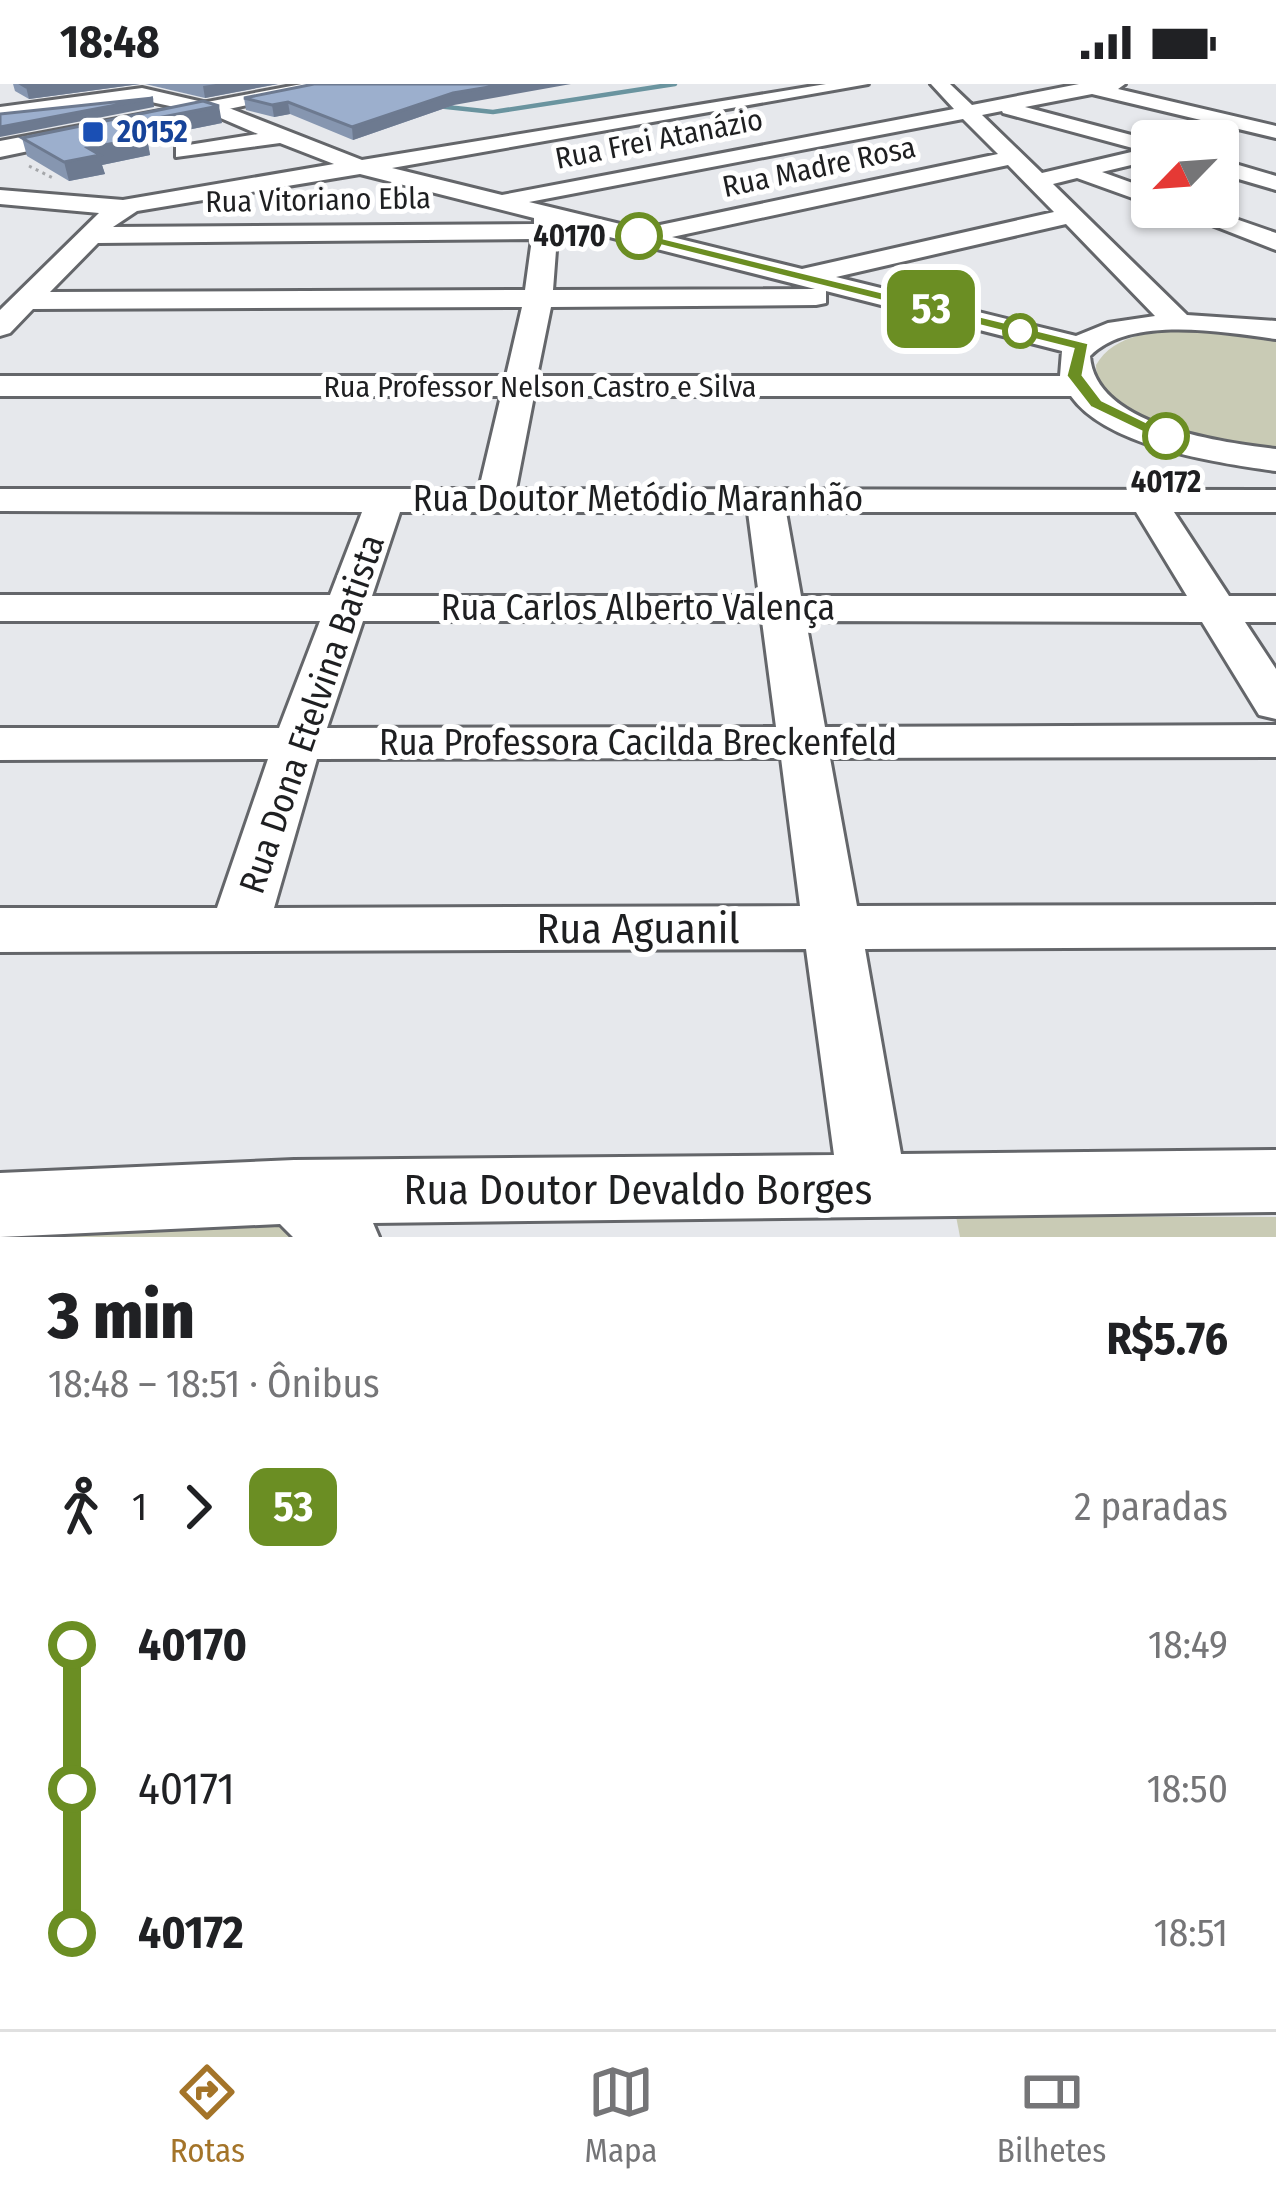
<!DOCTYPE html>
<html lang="pt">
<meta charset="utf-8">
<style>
:root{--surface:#fff;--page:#f6f6f6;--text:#202124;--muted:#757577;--line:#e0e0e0;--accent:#a47429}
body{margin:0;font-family:"Fira Sans Condensed",sans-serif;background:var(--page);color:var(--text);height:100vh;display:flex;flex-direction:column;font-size:45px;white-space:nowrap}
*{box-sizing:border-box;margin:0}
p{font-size:39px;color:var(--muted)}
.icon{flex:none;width:66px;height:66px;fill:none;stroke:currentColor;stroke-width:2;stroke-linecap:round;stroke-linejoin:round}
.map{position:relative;height:1153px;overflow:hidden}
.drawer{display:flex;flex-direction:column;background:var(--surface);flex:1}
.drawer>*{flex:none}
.badge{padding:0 24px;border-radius:18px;font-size:42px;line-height:78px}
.needle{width:78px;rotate:245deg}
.controls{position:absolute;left:1131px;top:36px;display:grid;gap:24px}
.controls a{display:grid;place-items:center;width:108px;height:108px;border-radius:12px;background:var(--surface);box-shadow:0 3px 9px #0004;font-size:60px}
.map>.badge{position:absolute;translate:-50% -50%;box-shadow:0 0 0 6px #fff}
.legs{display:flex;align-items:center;gap:18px;height:132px;padding:0 48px;font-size:39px}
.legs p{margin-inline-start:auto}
.head{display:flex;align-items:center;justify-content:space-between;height:204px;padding:0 48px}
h1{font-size:66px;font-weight:800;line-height:90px}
ul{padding:0 48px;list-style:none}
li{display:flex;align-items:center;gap:42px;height:144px;font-size:45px}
li i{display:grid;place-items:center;width:18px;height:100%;margin:0 15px;background:currentColor}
li i::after{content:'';width:30px;height:30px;margin:-15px;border:9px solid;border-radius:50%;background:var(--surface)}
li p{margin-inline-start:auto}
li:first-child i{background:linear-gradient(#0000 50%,currentColor 0)}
li:last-child i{background:linear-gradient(currentColor 50%,#0000 0)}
.status{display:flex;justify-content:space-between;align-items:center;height:84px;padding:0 60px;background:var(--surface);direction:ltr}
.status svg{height:33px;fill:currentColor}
.menu{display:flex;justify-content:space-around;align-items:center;height:168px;border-top:3px solid var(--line);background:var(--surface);font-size:33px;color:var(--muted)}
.menu a{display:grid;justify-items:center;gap:6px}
.menu .selected{color:var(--accent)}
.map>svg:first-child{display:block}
</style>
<div class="status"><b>18:48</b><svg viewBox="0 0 49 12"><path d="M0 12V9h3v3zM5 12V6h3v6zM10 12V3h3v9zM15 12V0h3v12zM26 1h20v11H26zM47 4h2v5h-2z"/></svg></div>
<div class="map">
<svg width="1276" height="1153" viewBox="0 0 1276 1153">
<rect width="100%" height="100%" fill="#e6e8ec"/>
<!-- green -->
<g fill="#c9cbb5">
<path d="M1216 246 1276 253V370C1230 362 1095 343 1096 281 1118 242 1178 246 1216 246Z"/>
<polygon points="956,1132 1276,1133 1276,1153 960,1153"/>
<polygon points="291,1136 311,1148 305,1153 0,1153 0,1140"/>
</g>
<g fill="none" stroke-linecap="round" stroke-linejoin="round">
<!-- stream -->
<polyline stroke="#6a949f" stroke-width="4.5" points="437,22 493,28 675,0"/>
<defs>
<g id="minor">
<path d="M826 0H868L392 84 502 111 954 25 931 0H950L972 21 1079 0H1125L1118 5 1276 42V54L1092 10 1025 23 1154 57 1152 76 1102 88 1152 106V121L1077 94 1053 100 1187 231 1276 237V255C1224 248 1130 231 1090 272 1095 342 1220 358 1276 365V387C1218 379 1107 363 1071 312H534L516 405 1276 406V428H1174L1229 512H1276V538H1245L1276 585V635L1259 631 1202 538 806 537 825 643 1276 641V673L830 674 857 822 1276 821V863L865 865 901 1070 1276 1066V1128L373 1139 379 1153H293L280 1140 0 1153V1089L294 1076 834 1071 806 865 0 868V824H217L268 675 0 676V644H279L320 537H0V511H330L362 428 0 427V405H479L501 312H0V292H506L522 223 33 225 10 249 0 252V226L99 129 0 120V106L123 116 334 80 280 59 176 73V63L258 50 216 32 142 16 0 35V23L142 4 229 24 362 76ZM1002 27 1003 29 1140 66 1042 89 982 31ZM963 35 998 70 641 145 529 118ZM1008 81 1054 128 802 185 672 153ZM360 90 534 134V140L113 143 137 127ZM558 140 815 205 553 206ZM1066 140 1155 232 1108 239 1076 252 836 193ZM532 155 525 206 50 208 98 159ZM826 207 1062 267 1060 292H537L551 223 816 221 826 219ZM400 428H748L759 512H372ZM786 428H1136L1187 512H801ZM363 537H762L776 643 327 644ZM781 674 800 822 274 824 317 675Z"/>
<polygon points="1218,75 1276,92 1276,106 1218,89"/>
<polygon points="1166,123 1201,123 1276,149 1276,166"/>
</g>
<polygon id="major" points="302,0 348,0 0,73 0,57"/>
</defs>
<!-- minor casing -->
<use href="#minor" stroke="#64666a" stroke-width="6"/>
<!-- major casing -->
<use href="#major" stroke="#64666a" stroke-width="6"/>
<!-- path -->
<polyline stroke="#a5a7aa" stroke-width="3" stroke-dasharray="3 4.5" stroke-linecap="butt" points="29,82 55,95"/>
<!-- minor -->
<use href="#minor" fill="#fff" fill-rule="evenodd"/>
<!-- major -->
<use href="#major" fill="#fff" fill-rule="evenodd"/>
</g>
<!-- wall -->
<g fill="#8696b0">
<polygon points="13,0 140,0 29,15 15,7"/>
<polygon points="145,0 278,0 205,14"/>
<polygon points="244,14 454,21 353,56 290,30 274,33 246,26"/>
<polygon points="222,39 147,54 150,71 102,81 105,90 69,97 27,72 22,54"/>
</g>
<!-- shaded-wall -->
<g fill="#6d7a90">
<polygon points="51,0 140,0 29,15 26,3"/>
<polygon points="216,0 278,0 205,14 203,2"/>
<polygon points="507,0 571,0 454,21 353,56 352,43 453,9"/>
<polygon points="153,14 154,23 0,53 0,43"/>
<polygon points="288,18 290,30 274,33 272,21"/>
<polygon points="219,22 222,39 147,54 150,71 102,81 105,90 69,97 64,78 121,41"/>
</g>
<!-- building -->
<g fill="#9cafcd" stroke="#6d7a90" stroke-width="3">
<polygon points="21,0 51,0 26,3"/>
<polygon points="314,0 507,0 453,9 352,43 288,18 272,21 244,14"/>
<polygon points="153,14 0,43 0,30"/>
<polygon points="203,17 219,22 121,41 147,53 88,64 100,71 64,78 22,54"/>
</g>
<!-- line-1 -->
<polygon fill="#6b8e23" stroke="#fff" stroke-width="3" points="639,148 1089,259 1083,291 1102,316 1175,352 1159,356 1090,323 1066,292 1073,265 634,155"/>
<!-- markers -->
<rect fill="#1a4fb4" stroke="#fff" stroke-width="4.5" x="81" y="36" width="24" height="24" rx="6"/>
<g fill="#fff" stroke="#6b8e23" stroke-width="6">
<circle cx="639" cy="152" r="21"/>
<circle cx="1020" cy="247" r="15"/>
<circle cx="1166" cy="352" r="21"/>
</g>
<g text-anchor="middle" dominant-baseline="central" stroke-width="10" stroke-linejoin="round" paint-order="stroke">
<!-- far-transit labels -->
<g font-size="30" font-weight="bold" fill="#164399" stroke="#fff" text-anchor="start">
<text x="117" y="48">20152</text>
</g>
<!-- far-street labels -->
<g font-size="30" fill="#1e1f21" stroke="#fff">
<text transform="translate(659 55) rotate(-11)">Rua Frei Atanázio</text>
<text transform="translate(819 83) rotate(-12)">Rua Madre Rosa</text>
<text transform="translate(318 116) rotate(-1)">Rua Vitoriano Ebla</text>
<text x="540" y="303">Rua Professor Nelson Castro e Silva</text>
</g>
<!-- far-stop labels -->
<g font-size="30" font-weight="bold" fill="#1e1f21" stroke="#fff" text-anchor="end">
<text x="606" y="152">40170</text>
<text x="1166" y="398" text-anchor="middle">40172</text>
</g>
<!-- street labels -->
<g font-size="36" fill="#1e1f21" stroke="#fff">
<text x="638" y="415">Rua Doutor Metódio Maranhão</text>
<text x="638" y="524">Rua Carlos Alberto Valença</text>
<text transform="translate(312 630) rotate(-71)">Rua Dona Etelvina Batista</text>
<text x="638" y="659">Rua Professora Cacilda Breckenfeld</text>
</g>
<!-- near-street labels -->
<g font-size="42" fill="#1e1f21" stroke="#fff">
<text x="638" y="845">Rua Aguanil</text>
<text x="638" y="1106">Rua Doutor Devaldo Borges</text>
</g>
</g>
</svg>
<div class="controls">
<a><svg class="needle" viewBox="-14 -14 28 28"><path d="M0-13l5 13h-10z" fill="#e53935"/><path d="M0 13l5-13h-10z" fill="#757577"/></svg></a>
</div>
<b class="badge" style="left:931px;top:225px;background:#6b8e23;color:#fff">53</b>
</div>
<section class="drawer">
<div class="head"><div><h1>3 min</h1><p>18:48 – 18:51 · Ônibus</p></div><b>R$5.76</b></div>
<div class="legs"><svg class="icon" aria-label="walk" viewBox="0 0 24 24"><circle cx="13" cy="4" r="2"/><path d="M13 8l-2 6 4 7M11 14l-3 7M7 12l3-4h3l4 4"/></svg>1<svg class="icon" aria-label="forward" viewBox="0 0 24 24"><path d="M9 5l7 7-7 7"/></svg><b class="badge" style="background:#6b8e23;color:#fff">53</b><p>2 paradas</p></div>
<ul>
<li><i style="color:#6b8e23"></i><b>40170</b><p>18:49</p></li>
<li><i style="color:#6b8e23"></i><span>40171</span><p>18:50</p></li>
<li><i style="color:#6b8e23"></i><b>40172</b><p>18:51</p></li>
</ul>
</section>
<nav class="menu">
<a class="selected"><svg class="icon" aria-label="directions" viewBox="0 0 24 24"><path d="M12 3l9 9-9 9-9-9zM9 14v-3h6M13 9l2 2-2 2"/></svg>Rotas</a>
<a><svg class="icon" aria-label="map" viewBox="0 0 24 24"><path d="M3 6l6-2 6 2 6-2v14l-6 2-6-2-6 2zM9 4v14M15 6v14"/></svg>Mapa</a>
<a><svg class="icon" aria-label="tickets" viewBox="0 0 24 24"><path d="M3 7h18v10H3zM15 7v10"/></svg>Bilhetes</a>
</nav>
